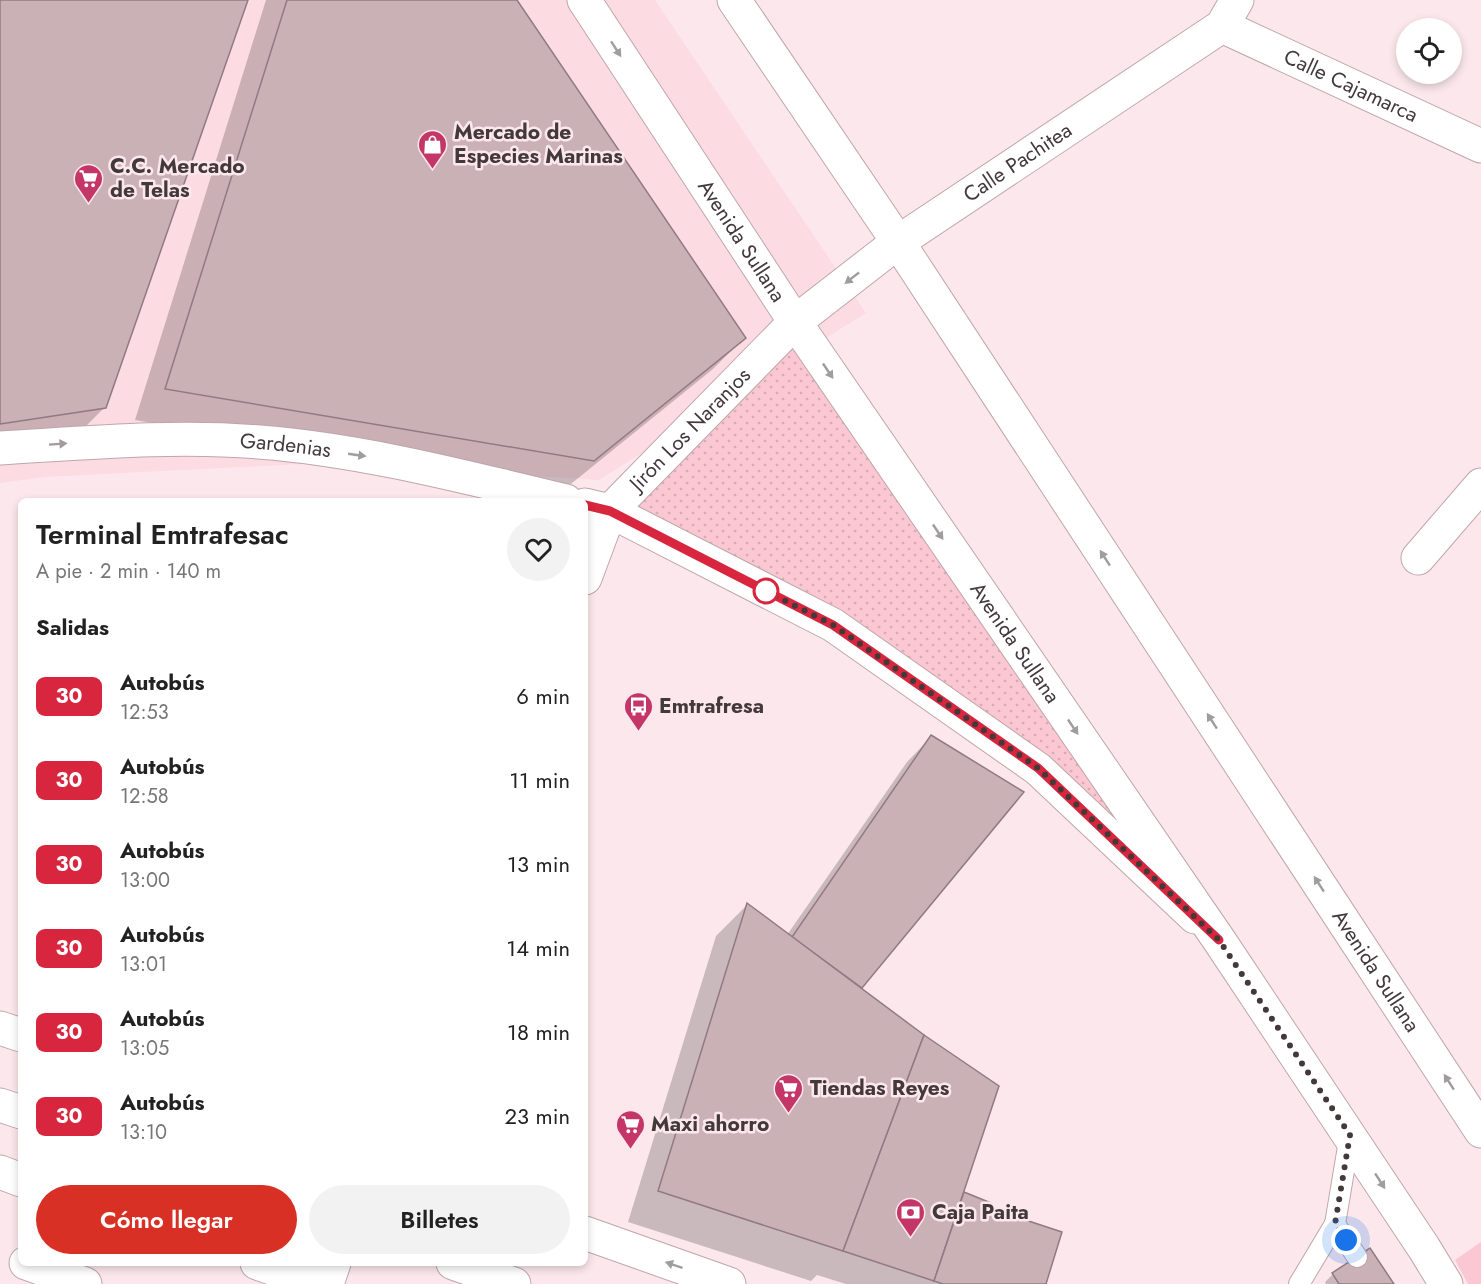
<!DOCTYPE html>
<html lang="es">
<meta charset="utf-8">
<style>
:root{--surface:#fff;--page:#f2f2f2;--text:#222;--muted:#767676;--accent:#d93025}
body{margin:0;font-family:Jost,sans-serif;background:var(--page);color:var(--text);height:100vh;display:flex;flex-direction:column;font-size:22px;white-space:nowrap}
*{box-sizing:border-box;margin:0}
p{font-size:20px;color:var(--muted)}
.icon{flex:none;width:33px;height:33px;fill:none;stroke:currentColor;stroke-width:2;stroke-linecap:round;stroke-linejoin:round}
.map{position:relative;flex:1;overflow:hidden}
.panel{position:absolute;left:18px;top:498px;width:570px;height:768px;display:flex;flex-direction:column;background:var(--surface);border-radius:9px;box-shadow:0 3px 9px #0003}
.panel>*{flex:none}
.badge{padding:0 12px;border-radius:9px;font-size:21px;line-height:39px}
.fabs{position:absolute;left:1396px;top:18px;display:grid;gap:12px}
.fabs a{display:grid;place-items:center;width:66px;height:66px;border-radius:50%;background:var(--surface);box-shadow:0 3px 9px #0003;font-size:30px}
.you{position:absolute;width:30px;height:30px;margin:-15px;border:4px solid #fff;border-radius:50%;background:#1a73e8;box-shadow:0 0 0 9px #1a73e833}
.map>.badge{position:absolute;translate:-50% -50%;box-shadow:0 0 0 3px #fff}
h2{padding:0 18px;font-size:22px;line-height:54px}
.round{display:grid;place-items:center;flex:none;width:63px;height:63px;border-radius:32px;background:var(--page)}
.summary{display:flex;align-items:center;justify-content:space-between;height:102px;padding:0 18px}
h1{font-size:28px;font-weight:600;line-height:45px}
.cta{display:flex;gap:12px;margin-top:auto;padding:12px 18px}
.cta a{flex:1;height:69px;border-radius:36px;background:var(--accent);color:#fff;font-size:24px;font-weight:600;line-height:69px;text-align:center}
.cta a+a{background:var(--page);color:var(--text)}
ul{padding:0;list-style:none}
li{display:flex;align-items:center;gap:18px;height:84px;padding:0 18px}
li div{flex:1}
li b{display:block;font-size:22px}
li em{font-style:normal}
li .badge{min-width:66px;font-weight:700;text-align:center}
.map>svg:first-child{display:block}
</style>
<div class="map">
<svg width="1481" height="1284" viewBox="0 0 1481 1284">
<defs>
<pattern id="park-dots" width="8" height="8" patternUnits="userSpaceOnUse" patternTransform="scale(1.5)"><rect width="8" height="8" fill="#fac7d2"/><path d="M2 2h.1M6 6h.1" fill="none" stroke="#d8acb5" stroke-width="1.8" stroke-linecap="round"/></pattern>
</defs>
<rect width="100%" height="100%" fill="#fce8ec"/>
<!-- built -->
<polygon fill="#fddbe2" points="0,0 655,0 866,313 599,480 323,463 45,477 0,483"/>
<!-- grass -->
<polygon fill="#fac7d2" points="1481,1242 1481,1284 1468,1284 1455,1260"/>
<!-- park -->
<polygon fill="url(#park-dots)" points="795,322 1219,940 1038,768 833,625 610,511"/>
<!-- shadow -->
<g fill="#0003">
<polygon points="0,0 246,0 105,407 73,439 0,450"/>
<polygon points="266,0 515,0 744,338 713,369 561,492 135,420"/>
<polygon points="931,737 1022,792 859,989 962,1193 989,1204 987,1209 1045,1284 846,1284 817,1275 811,1281 628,1222 716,936 747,905 787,935 907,762"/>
<polygon points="1333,1274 1392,1284 1326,1284 1325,1282"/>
</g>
<!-- building -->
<g fill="#cab1b6" stroke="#927b80" stroke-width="1.5">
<polygon points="0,0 248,0 106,408 0,424"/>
<polygon points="287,0 517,0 746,338 594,461 165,389"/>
<polygon points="931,735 1024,792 862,988 792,937"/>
<polygon points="747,903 924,1035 843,1251 658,1191"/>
<polygon points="924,1035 999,1086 934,1281 843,1251"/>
<polygon points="964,1192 991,1203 989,1208 1062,1232 1046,1284 943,1284 934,1281"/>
<polygon points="1370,1248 1394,1284 1339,1284 1332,1273"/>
</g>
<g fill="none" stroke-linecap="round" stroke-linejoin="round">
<defs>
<g id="service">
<polyline points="1350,1135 1335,1224 1357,1257"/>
<polyline points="1299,1284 1335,1224"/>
</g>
<g id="minor">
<path id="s1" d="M1222 26 1481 146"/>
<path id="s2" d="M0 448C86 443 173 435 259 442 363 450 465 477 566 501"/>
<polyline points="585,505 610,511 833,625 1038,769 1195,917"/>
<polyline points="1418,558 1481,485"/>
<path id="s3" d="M585 578 610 511 795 322 898 242 1222 26 1237 0"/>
<polyline points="327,1284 334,1263"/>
</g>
<g id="secondary">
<path id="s4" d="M584 0 795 322 1219 940 1424 1248 1446 1284"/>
<path id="s5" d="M734 0 898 242 1481 1131"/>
<polyline points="0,1028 21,1035"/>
<polyline points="585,1233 729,1284"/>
<polyline points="26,1263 85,1284"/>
</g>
<g id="primary">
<polyline points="0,1105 21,1112"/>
<polyline points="0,1172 21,1180"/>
<polyline points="257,1263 318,1284"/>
<polyline points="453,1263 514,1284"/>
</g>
</defs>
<!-- service casing -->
<use href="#service" stroke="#bfa6ab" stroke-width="22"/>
<!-- minor casing -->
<use href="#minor" stroke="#bfa6ab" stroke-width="35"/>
<!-- secondary casing -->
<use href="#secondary" stroke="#bfa6ab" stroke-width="35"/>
<!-- primary casing -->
<use href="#primary" stroke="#bfa6ab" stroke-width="35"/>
<!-- service -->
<use href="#service" stroke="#fff" stroke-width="20"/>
<!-- minor -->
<use href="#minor" stroke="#fff" stroke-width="33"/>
<!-- secondary -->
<use href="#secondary" stroke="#fff" stroke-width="33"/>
<!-- primary -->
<use href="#primary" stroke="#fff" stroke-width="33"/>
</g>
<!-- one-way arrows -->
<defs><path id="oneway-solid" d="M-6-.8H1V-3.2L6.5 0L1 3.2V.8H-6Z" transform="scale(1.5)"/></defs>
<g fill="#a19c9d">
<use href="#oneway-solid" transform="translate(616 49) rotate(57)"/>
<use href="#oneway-solid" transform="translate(852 278) rotate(142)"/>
<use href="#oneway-solid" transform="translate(828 371) rotate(56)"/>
<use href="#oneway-solid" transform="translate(58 444) rotate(-4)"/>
<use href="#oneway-solid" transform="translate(357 455) rotate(8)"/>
<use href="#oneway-solid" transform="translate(938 532) rotate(56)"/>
<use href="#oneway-solid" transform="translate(1105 558) rotate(-123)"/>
<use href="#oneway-solid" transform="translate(1212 721) rotate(-123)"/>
<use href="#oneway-solid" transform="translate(1073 727) rotate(56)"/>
<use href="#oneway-solid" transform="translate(1319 884) rotate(-123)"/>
<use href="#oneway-solid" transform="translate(1449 1082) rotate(-123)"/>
<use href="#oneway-solid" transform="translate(1380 1181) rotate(57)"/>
<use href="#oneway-solid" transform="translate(674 1265) rotate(-161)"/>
</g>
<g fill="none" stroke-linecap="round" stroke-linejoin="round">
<defs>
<polyline id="line" points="585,505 610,511 833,625 1038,768 1219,940"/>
</defs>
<!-- line casing -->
<use href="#line" stroke="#fff" stroke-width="14"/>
<!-- line -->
<use href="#line" stroke="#d7263d" stroke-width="9"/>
<!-- walk -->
<polyline stroke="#43393b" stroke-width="6" stroke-dasharray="0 10.8" points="766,591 833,625 1038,768 1219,940 1350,1135 1335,1224 1346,1240"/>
</g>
<!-- icons -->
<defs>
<symbol id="shop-pin" viewBox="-11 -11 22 30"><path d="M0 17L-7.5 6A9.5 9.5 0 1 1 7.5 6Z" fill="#c33667" stroke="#fce8ec"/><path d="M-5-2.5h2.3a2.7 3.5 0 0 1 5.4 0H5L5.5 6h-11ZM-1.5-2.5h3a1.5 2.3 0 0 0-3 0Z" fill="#fff"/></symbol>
<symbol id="supermarket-pin" viewBox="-11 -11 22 30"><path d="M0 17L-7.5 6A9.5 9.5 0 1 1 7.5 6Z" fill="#c33667" stroke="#fce8ec"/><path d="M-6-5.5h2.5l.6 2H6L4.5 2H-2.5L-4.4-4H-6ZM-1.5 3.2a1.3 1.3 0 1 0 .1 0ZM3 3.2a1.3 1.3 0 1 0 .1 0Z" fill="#fff"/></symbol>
<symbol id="bus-pin" viewBox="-11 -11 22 30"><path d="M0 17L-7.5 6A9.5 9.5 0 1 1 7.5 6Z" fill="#c33667" stroke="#fce8ec"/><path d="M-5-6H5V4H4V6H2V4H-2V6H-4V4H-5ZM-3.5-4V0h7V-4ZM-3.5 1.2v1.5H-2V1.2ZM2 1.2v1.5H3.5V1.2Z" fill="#fff"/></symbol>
<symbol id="bank-pin" viewBox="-11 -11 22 30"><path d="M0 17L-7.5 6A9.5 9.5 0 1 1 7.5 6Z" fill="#c33667" stroke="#fce8ec"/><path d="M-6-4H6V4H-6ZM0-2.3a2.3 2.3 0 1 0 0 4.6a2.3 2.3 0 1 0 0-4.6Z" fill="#fff"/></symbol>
</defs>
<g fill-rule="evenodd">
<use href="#shop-pin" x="416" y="128" width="33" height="45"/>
<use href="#supermarket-pin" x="72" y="162" width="33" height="45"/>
<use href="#bus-pin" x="622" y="690" width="33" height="45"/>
<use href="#supermarket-pin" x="772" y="1072" width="33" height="45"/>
<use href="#supermarket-pin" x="614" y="1108" width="33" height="45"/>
<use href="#bank-pin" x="894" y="1196" width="33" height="45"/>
</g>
<!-- markers -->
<circle fill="#fff" stroke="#d7263d" stroke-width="3" cx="766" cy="591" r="12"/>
<g text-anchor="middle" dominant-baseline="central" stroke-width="5" stroke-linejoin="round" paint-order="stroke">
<!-- street labels -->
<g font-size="21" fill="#43393b" stroke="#fce8ec">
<text stroke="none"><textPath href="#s1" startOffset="142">Calle Cajamarca</textPath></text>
<text stroke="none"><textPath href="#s3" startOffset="610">Calle Pachitea</textPath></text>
<text stroke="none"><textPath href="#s4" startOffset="288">Avenida Sullana</textPath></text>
<text stroke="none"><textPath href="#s3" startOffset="186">Jirón Los Naranjos</textPath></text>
<text stroke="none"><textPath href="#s2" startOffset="286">Gardenias</textPath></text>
<text stroke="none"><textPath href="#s4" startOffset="774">Avenida Sullana</textPath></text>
<text stroke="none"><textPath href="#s5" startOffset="1164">Avenida Sullana</textPath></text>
</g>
<!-- poi labels -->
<g font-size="21" font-weight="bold" fill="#43393b" stroke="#fce8ec" text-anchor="start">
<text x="454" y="132">Mercado de<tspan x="454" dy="24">Especies Marinas</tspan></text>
<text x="110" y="166">C.C. Mercado<tspan x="110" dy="24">de Telas</tspan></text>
<text x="659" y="706">Emtrafresa</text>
<text x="810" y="1088">Tiendas Reyes</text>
<text x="651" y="1124">Maxi ahorro</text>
<text x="932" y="1212">Caja Paita</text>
</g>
</g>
</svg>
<div class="fabs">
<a><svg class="icon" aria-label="locate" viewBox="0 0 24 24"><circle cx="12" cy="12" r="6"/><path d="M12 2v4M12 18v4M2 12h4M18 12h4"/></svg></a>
</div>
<div class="you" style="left:1346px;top:1240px"></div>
<section class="panel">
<div class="summary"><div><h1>Terminal Emtrafesac</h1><p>A pie · 2 min · 140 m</p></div><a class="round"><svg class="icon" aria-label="heart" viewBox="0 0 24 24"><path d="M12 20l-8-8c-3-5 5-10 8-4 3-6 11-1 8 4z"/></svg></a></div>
<h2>Salidas</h2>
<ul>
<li><span class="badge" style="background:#d7263d;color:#fff">30</span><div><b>Autobús</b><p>12:53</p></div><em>6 min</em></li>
<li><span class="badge" style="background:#d7263d;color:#fff">30</span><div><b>Autobús</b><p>12:58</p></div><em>11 min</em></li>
<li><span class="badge" style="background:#d7263d;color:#fff">30</span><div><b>Autobús</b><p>13:00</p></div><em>13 min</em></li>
<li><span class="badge" style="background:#d7263d;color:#fff">30</span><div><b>Autobús</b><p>13:01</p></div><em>14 min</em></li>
<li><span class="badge" style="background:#d7263d;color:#fff">30</span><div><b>Autobús</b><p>13:05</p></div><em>18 min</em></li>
<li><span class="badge" style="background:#d7263d;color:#fff">30</span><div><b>Autobús</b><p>13:10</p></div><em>23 min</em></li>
</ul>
<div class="cta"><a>Cómo llegar</a><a>Billetes</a></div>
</section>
</div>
